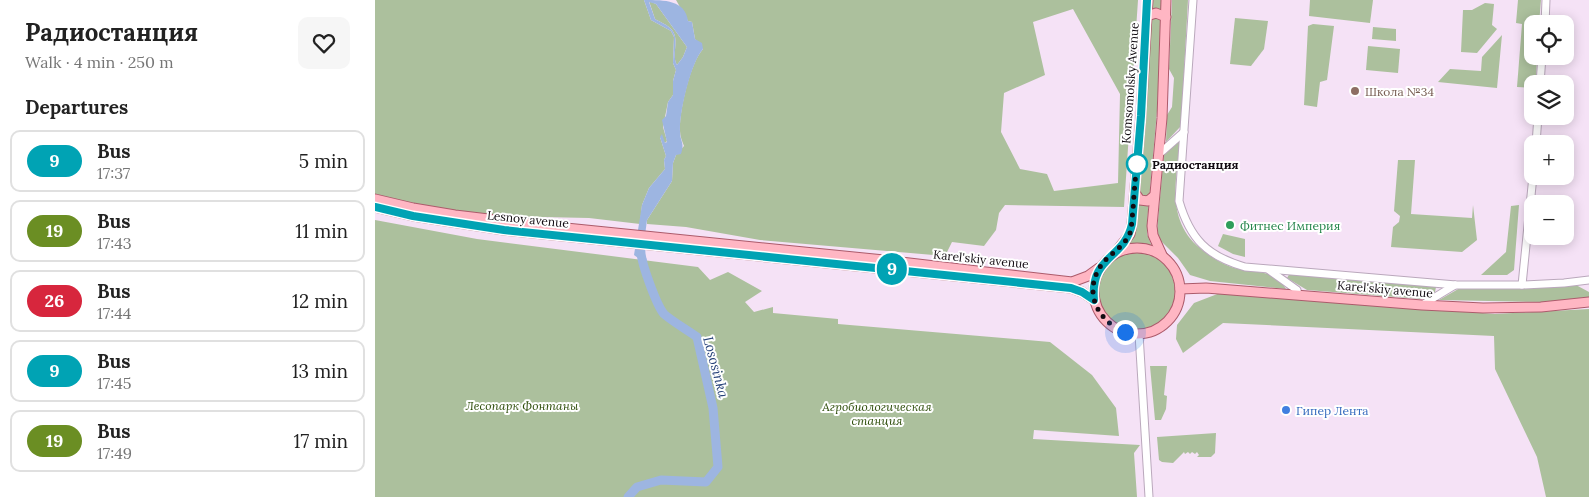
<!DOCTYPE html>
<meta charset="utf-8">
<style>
:root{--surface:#fff;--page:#f6f6f6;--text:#222;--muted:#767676;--line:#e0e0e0}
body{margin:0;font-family:Lora,serif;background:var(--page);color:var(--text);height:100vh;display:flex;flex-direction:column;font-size:19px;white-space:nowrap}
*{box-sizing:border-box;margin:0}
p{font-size:16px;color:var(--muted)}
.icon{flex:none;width:28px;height:28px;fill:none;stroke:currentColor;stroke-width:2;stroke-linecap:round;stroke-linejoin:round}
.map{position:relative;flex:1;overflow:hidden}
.sheet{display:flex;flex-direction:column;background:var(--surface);width:375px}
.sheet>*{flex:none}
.badge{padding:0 10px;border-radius:16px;font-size:18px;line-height:32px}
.tools{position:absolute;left:1149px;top:15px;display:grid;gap:10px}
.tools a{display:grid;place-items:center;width:50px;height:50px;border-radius:10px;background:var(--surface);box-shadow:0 2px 12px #0003;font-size:25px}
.you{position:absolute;width:25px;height:25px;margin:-12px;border:4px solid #fff;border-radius:50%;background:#1a73e8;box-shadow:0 0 0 8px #1a73e833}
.map>.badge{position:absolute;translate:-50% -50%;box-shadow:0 0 0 2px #fff}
h2{padding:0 25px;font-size:19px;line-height:45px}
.round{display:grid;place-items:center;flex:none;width:52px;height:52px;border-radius:10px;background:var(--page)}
.headline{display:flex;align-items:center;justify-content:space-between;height:85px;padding:0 25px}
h1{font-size:24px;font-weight:700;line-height:38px}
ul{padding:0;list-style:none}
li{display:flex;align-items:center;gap:15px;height:62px;margin:0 10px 8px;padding:0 15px;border:2px solid var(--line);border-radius:10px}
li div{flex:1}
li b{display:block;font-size:19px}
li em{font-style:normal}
li .badge{min-width:55px;font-weight:700;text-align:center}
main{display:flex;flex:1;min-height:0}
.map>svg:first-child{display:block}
</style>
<main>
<section class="sheet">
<div class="headline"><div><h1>Радиостанция</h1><p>Walk · 4 min · 250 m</p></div><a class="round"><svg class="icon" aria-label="heart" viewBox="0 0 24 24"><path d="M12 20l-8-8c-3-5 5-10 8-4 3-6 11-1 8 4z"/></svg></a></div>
<h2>Departures</h2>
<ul>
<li><span class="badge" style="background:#00a3b4;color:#fff">9</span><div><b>Bus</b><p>17:37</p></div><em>5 min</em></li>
<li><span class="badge" style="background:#6b8e23;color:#fff">19</span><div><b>Bus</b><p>17:43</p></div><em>11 min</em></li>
<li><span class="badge" style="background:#d7263d;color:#fff">26</span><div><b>Bus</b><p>17:44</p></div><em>12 min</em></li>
<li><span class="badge" style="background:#00a3b4;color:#fff">9</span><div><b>Bus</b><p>17:45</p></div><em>13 min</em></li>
<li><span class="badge" style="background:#6b8e23;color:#fff">19</span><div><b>Bus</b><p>17:49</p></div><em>17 min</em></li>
</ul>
</section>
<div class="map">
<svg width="1214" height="497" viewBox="0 0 1214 497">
<rect width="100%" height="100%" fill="#f5e2f6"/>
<!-- green -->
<g fill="#acc09d" fill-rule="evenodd">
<polygon points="0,0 269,0 276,20 296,31 299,37 298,63 301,70 298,81 298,95 293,102 288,127 292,141 290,143 285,137 291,156 289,160 290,169 274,188 267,205 265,224 214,218 121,216 40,205 0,194"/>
<path d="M301 0H763L749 207 630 205 624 213 621 230 609 246 577 242 570 256 385 240 311 227 272 224V220L297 181 298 163 301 155 309 146C307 141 305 136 305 131 304 112 315 63 328 49L320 39 317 22 313 21ZM698 9 745 94 743 183 679 191 672 174 645 169 626 132 629 93 670 75 658 22Z"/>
<polygon points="777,0 788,0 782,111 772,223 772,234 777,247 765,243 752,244"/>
<polygon points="797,0 813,0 806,126 791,142 792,115 797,107 799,78 794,69"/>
<polygon points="935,0 998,0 995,23 934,16"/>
<polygon points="1143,0 1166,0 1164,24 1158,24 1158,56 1162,56 1161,84 1158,84 1157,88 1142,87 1147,24 1141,23"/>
<path d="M274 1 281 4 312 47 308 57 302 65C296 55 305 40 297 30 293 25 285 22 280 19Z"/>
<polygon points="1110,3 1119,4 1117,25 1122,29 1102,53 1086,52 1088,10 1097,10"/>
<polygon points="860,18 893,21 889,49 876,66 855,64"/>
<polygon points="938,24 959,26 952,80 945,82 942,107 929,105 933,26"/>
<polygon points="998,27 1021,29 1021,41 997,39"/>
<polygon points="1127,35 1122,88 1063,82 1075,69 1106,71 1107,57"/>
<polygon points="993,46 1025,49 1023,73 991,70"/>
<path d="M805 140C801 183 790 224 830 252 840 260 854 268 868 270 884 272 902 272 911 289L835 281 815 275 803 258 786 241 782 231 789 153Z"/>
<polygon points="1023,160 1040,160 1036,214 1097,218 1098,205 1102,240 1087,252 1016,247 1018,227 1024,222 1025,216 1019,211"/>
<polygon points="1144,205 1139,270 1132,275 1106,275 1131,252 1136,206"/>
<polygon points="0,220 102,239 323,267 335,280 353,272 387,291 370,302 379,312 398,307 398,313 463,319 463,324 675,342 717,375 741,408 744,436 659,430 658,439 765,445 759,453 762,497 0,497"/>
<polygon points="848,234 870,239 870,257 858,254 843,246"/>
<circle cx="761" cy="291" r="39"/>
<polygon points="915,273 1061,287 1060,292 1047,299 932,290 912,278"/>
<polygon points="1201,285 1214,292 1214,297 1168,302 1064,300 1085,288 1150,288"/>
<polygon points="845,293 1120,314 1214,309 1214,497 1171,497 1162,457 1120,369 1119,336 848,323 808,353 801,339 802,325 819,303"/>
<polygon points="775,366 792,366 789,395 792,396 791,409 786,420 780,420"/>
<polygon points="841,433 840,453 836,457 822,457 824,455 822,452 820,454 817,452 815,454 813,452 810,454 809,452 798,463 787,462 784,460 782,437"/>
</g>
<!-- water -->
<path fill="#9db5e1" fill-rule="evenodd" d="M269 0C290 0 310 0 313 21L317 22 320 39 327 43 328 49C316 62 304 113 305 131 305 142 310 142 306 154L301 155 298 163 297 181 272 220 268 251 272 260 263 258 259 255 267 205 274 188 290 169 289 160 291 156 285 137 287 134 290 143 292 142 287 120 291 116 293 102 298 95V81L301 70 298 63 299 37 296 31 276 20ZM274 2 281 4 312 47 308 57 302 65C296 55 305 40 297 30 293 25 285 22 280 19Z"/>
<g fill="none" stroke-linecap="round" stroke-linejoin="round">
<!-- river -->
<path stroke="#9db5e1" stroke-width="9" d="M253 497 262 487 286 480 331 482 343 467 338 408 322 337C311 329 298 322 289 314 282 306 264 259 266 248"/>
<defs>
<g id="minor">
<path d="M818 0 804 201C815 239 832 256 870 267L1081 285H1147L1189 283 1214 280"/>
<polyline points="1170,24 1171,0"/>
<polyline points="1165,84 1167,56"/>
<polyline points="1161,144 1163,116"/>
<polyline points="784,154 809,132"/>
<polyline points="894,270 922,290 923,295"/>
<polyline points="1147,285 1158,176"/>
<polyline points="1047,305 1080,285"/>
<polyline points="764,334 774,497"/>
</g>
<g id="major">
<polyline points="772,16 781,13 791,17"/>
<polyline points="760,193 765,200 773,201 779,196"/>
<polyline points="0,199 38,208 80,215 191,228 509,260 697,282 713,276 724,268"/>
<polyline points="0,207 38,216 129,230 696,288 707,292 719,300"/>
<circle cx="762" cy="291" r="43"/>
<polyline points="741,252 755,234 757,224 766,116 773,0"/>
<polyline points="787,255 778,235 777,226 787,118 791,0"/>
<polyline points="805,289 831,288 1047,305 1108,308 1166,307 1214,302"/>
</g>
</defs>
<!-- minor casing -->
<use href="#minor" stroke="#baa8bc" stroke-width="9"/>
<!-- major casing -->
<use href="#major" stroke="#ac5b6b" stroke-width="11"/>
<!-- minor -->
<use href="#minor" stroke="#fff" stroke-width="7"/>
<!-- major -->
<use href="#major" stroke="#ffb6c3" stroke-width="9"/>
</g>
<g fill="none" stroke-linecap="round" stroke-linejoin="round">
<defs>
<path id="line" d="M0 207 38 216 129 230 696 288 707 292 719 300C715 255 749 260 757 224L766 116 772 0"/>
</defs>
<!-- line casing -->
<use href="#line" stroke="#fff" stroke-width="11"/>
<!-- line -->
<use href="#line" stroke="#00a3b4" stroke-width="8"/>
<!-- walk -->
<path stroke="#110b11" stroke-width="5" stroke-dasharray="0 9" d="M750 332C724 322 708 294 725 267 732 255 749 248 755 233 757 226 757 217 758 210 759 195 760 179 762 164"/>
</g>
<!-- markers -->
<circle fill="#8d6e63" stroke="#fff" stroke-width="2" cx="980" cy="91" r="5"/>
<circle fill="#fff" stroke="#00a3b4" stroke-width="2.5" cx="762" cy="164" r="10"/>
<circle fill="#2e9e5b" stroke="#fff" stroke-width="2" cx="855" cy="225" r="5"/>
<circle fill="#3f7fe0" stroke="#fff" stroke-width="2" cx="911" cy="410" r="5"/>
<g text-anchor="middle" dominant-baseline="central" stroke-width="4" stroke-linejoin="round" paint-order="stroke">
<!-- street labels -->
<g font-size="12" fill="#110b11" stroke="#fff">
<text transform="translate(755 83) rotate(-86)">Komsomolsky Avenue</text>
<text transform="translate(153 219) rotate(6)">Lesnoy avenue</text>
<text transform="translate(606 259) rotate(6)">Karel'skiy avenue</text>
<text transform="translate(1010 289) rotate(5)">Karel'skiy avenue</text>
</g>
<!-- education labels -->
<g font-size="12" fill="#785e54" stroke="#fff" text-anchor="start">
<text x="990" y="91">Школа №34</text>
</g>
<!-- stop labels -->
<g font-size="12" font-weight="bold" fill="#110b11" stroke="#fff" text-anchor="start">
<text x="777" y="164">Радиостанция</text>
</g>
<!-- leisure labels -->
<g font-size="12" fill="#27864d" stroke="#fff" text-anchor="start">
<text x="865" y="225">Фитнес Империя</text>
</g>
<!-- park labels -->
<g font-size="12" font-style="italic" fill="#2c4c08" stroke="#fff">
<text x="147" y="405">Лесопарк Фонтаны</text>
<text x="502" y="406">Агробиологическая<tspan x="502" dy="14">станция</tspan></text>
</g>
<!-- shop labels -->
<g font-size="12" fill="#366cbe" stroke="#fff" text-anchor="start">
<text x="921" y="410">Гипер Лента</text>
</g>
<!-- water labels -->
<g font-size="14" font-style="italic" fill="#28437a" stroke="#fff">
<text transform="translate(341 367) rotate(75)">Lososinka</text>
</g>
</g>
</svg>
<div class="tools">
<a><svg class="icon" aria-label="locate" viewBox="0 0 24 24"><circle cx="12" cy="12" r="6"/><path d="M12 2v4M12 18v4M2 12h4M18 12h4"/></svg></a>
<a><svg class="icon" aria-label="layers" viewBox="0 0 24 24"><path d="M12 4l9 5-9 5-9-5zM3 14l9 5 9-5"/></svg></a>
<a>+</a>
<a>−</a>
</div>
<div class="you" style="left:750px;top:332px"></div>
<b class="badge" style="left:517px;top:269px;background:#00a3b4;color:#fff">9</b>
</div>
</main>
